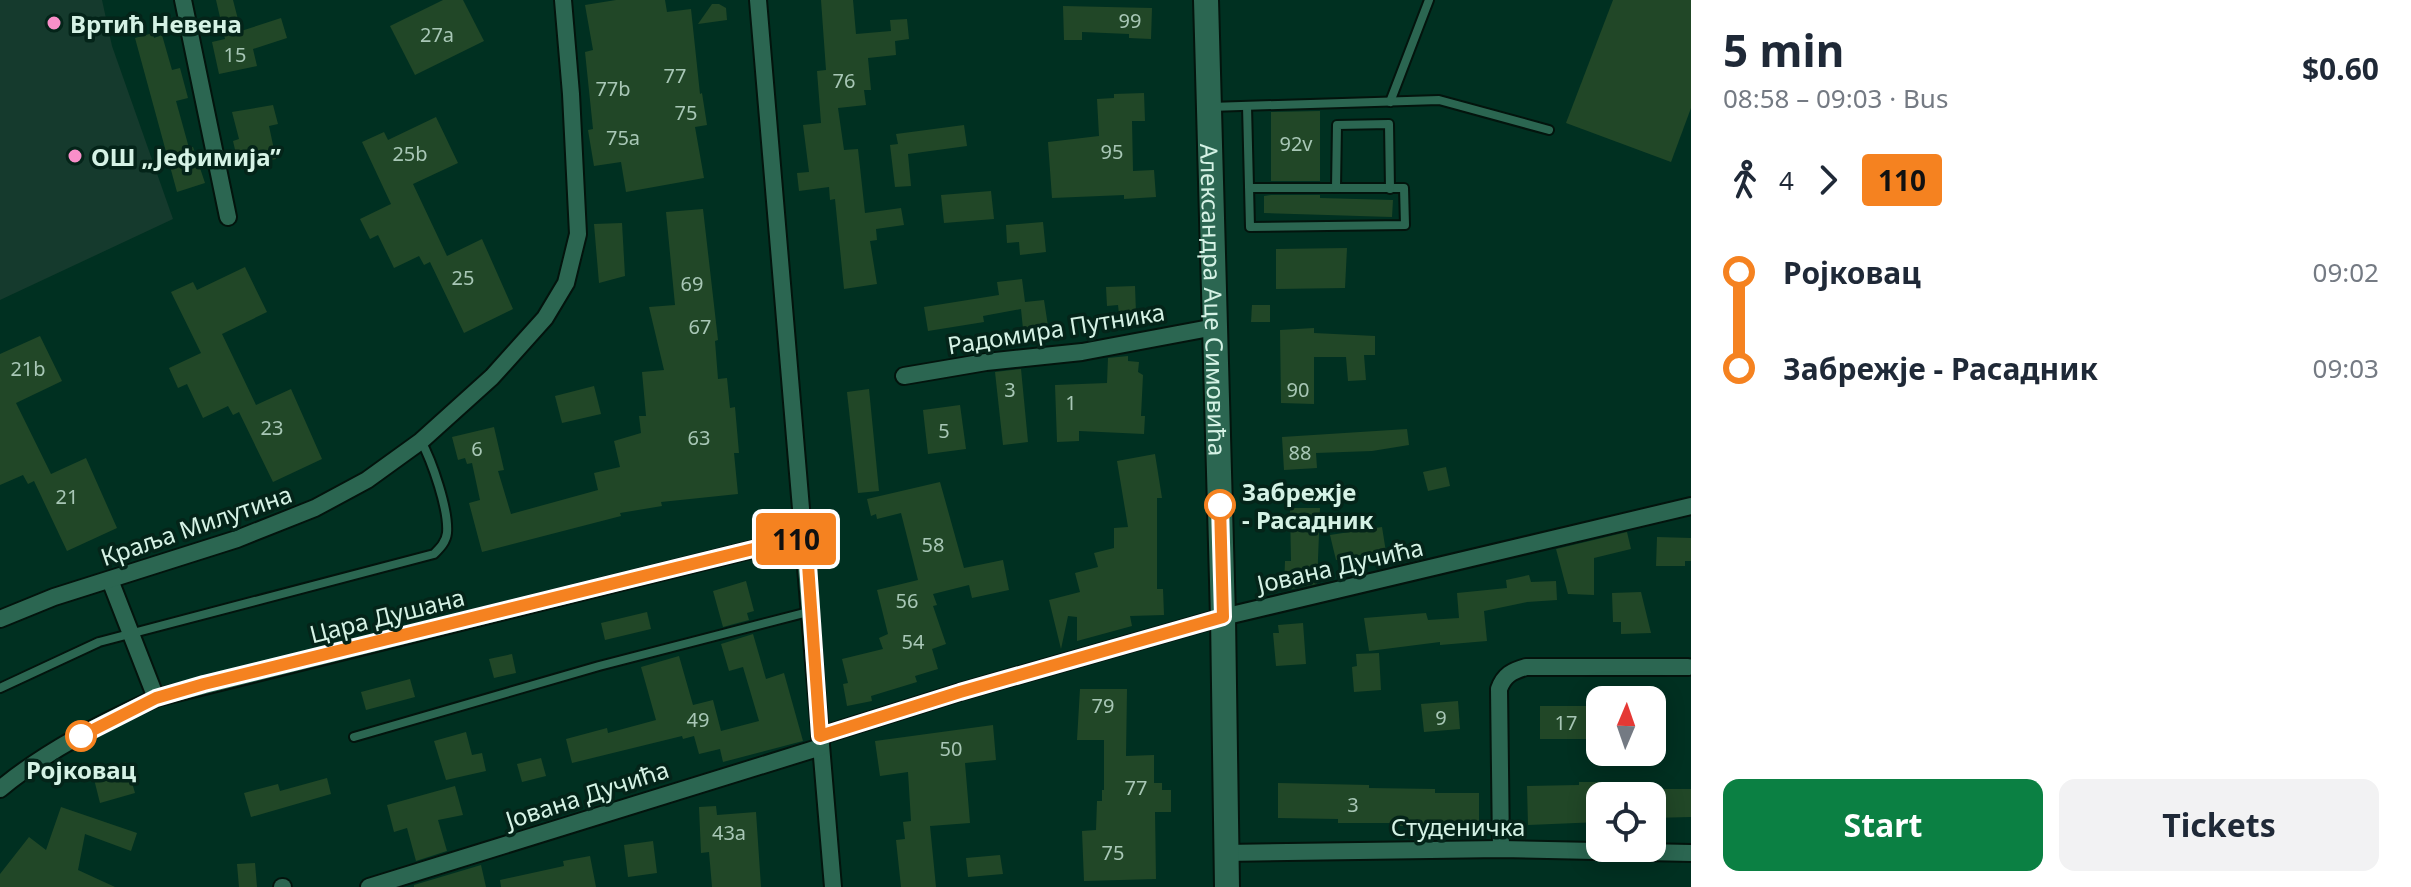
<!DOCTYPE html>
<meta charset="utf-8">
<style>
:root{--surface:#fff;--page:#f2f2f3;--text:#1f2937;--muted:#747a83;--accent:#0b8043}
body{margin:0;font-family:"Noto Sans",sans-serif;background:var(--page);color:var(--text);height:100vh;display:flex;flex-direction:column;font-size:30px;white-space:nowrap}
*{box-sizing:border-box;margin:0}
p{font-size:26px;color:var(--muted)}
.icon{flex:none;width:44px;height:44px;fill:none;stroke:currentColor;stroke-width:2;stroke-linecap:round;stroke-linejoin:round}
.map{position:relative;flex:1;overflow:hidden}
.sheet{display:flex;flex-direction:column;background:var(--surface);width:720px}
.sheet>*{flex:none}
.badge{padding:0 16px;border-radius:6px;font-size:28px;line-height:52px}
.needle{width:52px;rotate:2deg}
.buttons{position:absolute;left:1586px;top:686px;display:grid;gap:16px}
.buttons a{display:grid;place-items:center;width:80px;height:80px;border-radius:16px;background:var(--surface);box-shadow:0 4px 20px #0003;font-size:40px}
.map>.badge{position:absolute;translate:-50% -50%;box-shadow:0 0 0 4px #fff}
.legs{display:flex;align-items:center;gap:12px;height:88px;padding:0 32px;font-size:26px}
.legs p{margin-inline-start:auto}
.head{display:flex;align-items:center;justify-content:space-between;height:136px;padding:0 32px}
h1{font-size:44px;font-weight:700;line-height:60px}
.button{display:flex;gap:16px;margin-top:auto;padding:16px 32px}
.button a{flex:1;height:92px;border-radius:16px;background:var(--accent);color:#fff;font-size:32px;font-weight:700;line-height:92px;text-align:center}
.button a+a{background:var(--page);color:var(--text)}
ul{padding:0 32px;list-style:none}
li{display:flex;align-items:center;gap:28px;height:96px;font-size:30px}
li i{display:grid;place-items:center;width:12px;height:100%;margin:0 10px;background:currentColor}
li i::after{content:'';width:20px;height:20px;margin:-10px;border:6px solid;border-radius:50%;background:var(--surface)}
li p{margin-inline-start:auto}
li:first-child i{background:linear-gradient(#0000 50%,currentColor 0)}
li:last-child i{background:linear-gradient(currentColor 50%,#0000 0)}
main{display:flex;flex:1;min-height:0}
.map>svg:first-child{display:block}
</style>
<main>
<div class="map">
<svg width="1691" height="887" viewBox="0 0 1691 887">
<rect width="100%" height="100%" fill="#003021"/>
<!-- built -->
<polygon fill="#153a2d" points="0,0 102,0 112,46 173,219 0,300"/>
<!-- building -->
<g fill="#214727">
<polygon points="216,0 233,0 241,31 281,18 287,38 253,49 257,66 219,74 212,42 225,39"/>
<polygon points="443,0 463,0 484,41 415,75 390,26"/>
<polygon points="616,0 665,0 667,12 691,9 700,94 702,93 707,125 695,127 704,178 626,192 621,162 594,166 588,130 593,129 585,52 593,50 585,5"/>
<polygon points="821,0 853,0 856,34 891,31 890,20 907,19 909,39 895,41 896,55 868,58 871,90 864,90 866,105 838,108 844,150 858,149 865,213 901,208 904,225 876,229 877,240 870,241 877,284 844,289 835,199 830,200 829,187 799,191 797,173 809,172 803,125 821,123 817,71 826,70"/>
<polygon points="1613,0 1691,0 1691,108 1671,162 1566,123"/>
<polygon points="712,4 719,4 726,8 727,20 698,24"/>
<polygon points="1063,6 1152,8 1151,39 1129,38 1129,34 1082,32 1082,40 1064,40"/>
<polygon points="153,33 154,38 162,35 172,70 180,68 188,98 176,101 189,148 193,147 205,183 177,192 135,38"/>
<polygon points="1144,93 1145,121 1132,121 1133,171 1154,170 1156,197 1124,199 1124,195 1052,198 1048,142 1099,136 1097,99 1114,98 1114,94"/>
<polygon points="273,105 278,124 269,126 276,159 239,167 233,141 239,139 232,112"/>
<polygon points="1320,111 1320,181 1271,181 1271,112"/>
<polygon points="436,117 458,163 413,184 447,256 482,239 513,309 464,333 430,262 424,265 419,256 394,268 378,235 370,239 360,219 391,204 362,142 384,132 388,140"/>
<polygon points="964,125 967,146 908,154 911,186 895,187 890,145 898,144 896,134"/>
<polygon points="991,191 994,219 944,223 941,195"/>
<polygon points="1271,195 1320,195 1320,198 1393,200 1392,217 1264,213 1264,196"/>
<polygon points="703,209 718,340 715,341 718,379 727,378 730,408 735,407 739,453 734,453 738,494 661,502 662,506 620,513 621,516 482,552 469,503 480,500 472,463 467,464 465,458 458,460 452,437 494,427 504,470 498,471 511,514 598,490 594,473 620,467 614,441 641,433 639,416 646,416 642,372 664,370 649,307 675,305 666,212"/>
<polygon points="1043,222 1046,252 1020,255 1019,242 1007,243 1006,225"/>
<polygon points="622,223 625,276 599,283 594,224"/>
<polygon points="1347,248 1345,288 1276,289 1276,249"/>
<polygon points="245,267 267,312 222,334 256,405 291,389 322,459 273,482 239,412 233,415 228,406 203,418 187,384 178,388 169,368 201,353 171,292 193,282 197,290"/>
<polygon points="1022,279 1025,302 1044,300 1048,326 1023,329 1021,309 983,316 984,322 928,331 924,307 999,295 997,282"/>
<polygon points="1135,286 1136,313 1119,314 1118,305 1107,306 1106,287"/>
<polygon points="1252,305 1270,305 1270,322 1251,322"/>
<polygon points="1314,328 1314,333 1375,336 1375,355 1364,355 1366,380 1348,381 1346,357 1314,357 1314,404 1281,403 1280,330"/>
<polygon points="40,336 62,381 16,403 51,474 86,458 117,528 67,551 34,481 28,484 23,475 0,485 0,354"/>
<polygon points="1128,356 1128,361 1139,362 1138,372 1143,375 1141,416 1145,416 1144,434 1079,431 1079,441 1057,442 1055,385 1107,383 1108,358"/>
<polygon points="1021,369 1028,442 1003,445 995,372"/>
<polygon points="594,386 601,414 562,423 555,396"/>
<polygon points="869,389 879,491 858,493 847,392"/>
<polygon points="960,405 966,449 928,454 923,410"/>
<polygon points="1407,429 1409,445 1372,451 1316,453 1317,468 1284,470 1282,437"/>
<polygon points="1155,454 1162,498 1157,498 1157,589 1163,589 1164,615 1130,616 1132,626 1077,641 1077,617 1068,616 1061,649 1049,600 1080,592 1075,573 1098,567 1094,553 1114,548 1114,528 1128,527 1117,461"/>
<polygon points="1446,467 1450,486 1428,491 1423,472"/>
<polygon points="940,482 964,568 1003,560 1009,590 972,598 969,585 933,594 937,605 933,606 946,644 932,649 938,669 915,676 917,682 871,696 872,701 847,706 843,684 848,683 842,659 883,649 879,638 888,634 877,590 918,580 901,513 877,519 876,514 871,516 867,499"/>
<polygon points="1290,508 1320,508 1317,584 1292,589 1284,589 1285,561 1291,561"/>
<polygon points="1382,527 1386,552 1370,555 1369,553 1336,560 1330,535"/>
<polygon points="1627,532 1631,549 1594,558 1594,595 1568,594 1556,549"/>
<polygon points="1657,537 1691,538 1691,561 1685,561 1685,566 1656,566"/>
<polygon points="1529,575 1531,582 1556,581 1557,600 1527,602 1484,611 1487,641 1440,645 1440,642 1369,651 1364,618 1426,613 1428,620 1459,618 1457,593 1507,588 1506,580"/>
<polygon points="746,581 754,611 747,613 749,620 723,627 713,591"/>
<polygon points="1641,592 1651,633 1621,634 1621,622 1613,622 1612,593"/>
<polygon points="647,612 651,629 605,640 601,623"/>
<polygon points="1303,623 1306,664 1276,666 1273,633 1279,633 1278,625"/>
<polygon points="753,634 766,679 784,673 803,741 723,762 720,749 699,754 694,736 683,739 682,736 572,763 566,739 607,728 608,733 656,720 641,667 679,656 693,705 713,700 721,731 759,721 743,667 729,671 721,644"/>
<polygon points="1379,653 1381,690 1354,692 1352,667 1357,666 1356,654"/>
<polygon points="512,654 516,673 494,678 489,659"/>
<polygon points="410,679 415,697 366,710 361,692"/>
<polygon points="1080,689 1127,689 1126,756 1154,755 1154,783 1162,783 1162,790 1171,790 1171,812 1155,812 1156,879 1084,881 1082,831 1096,830 1097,801 1102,801 1102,790 1104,790 1104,740 1077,740"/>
<polygon points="1458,701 1460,729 1424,732 1421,704"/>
<rect x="1540" y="706" width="52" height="33"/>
<polygon points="993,725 996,760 965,763 970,823 930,826 936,887 901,887 896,840 905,839 903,822 911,821 908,772 880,776 875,741"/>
<polygon points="466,732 472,755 482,753 486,771 446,780 434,741"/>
<polygon points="541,758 546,776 522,782 517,764"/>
<polygon points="126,762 135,793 100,803 92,771"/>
<polygon points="327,778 331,794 251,817 244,793 278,784 280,791"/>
<polygon points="1579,782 1600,782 1600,822 1528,825 1527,786 1579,785"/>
<polygon points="1278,783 1369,785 1369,788 1435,789 1435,793 1479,793 1479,825 1400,826 1400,823 1338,823 1338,819 1278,818"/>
<polygon points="455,786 463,815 438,820 447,851 416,861 407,828 394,832 387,805"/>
<polygon points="1652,789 1691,789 1691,817 1652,818"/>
<polygon points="716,806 717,815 756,812 761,887 712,887 709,852 701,853 699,807"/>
<polygon points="61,807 137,833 131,851 85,834 78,870 115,887 0,887 0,874 29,837 46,850"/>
<polygon points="653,841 657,873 628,877 624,845"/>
<polygon points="1000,855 1003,874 968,877 966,858"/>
<polygon points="590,856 596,887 501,887 500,880 564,866 563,861"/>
<polygon points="255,863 257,887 239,887 237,864"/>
<polygon points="481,865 486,887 414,887 414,885"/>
</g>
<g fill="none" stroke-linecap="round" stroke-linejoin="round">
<defs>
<g id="lane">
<polyline points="1390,102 1429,0"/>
<polyline points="1247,106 1250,227 1405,225 1404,188 1249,188"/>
<polyline points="1210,107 1439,100 1549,130"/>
<polyline points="1336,188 1337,125 1389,124 1390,189"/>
<path d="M0 688 99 642 434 554C440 548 446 542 447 533 449 510 432 461 421 441"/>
<polyline points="354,737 599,666 812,611"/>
</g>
<g id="street">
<polyline points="183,0 228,217"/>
<polyline points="758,0 833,887"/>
<polyline points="904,376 986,362 1082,352 1215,327"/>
<polyline points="110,580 156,698"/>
<polyline points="0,619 54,597 237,539 315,508 367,480 421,441 492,377 545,318 566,283 578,234 571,94 563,0"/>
<polyline points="820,736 960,692 1223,617 1691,506"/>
<path d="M0 789C46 751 101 723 156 698L806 536"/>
<path d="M1501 849 1499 689C1504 675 1512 671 1526 667H1688"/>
<polyline points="1225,853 1501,849 1691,853"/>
<polyline points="282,887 283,887"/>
<polyline points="369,887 821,747"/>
</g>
<g id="secondary">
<path id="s1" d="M1206 0 1223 617 1227 887"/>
</g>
</defs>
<!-- lane casing -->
<use href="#lane" stroke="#03140d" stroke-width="12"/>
<!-- street casing -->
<use href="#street" stroke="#03140d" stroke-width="20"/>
<!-- secondary casing -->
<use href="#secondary" stroke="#03140d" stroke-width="28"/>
<!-- lane -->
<use href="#lane" stroke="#2b6651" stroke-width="8"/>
<!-- street -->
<use href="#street" stroke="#2b6651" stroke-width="16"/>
<!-- secondary -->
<use href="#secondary" stroke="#2b6651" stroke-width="24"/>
</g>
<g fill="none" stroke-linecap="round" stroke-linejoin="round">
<defs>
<polyline id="line-1" points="81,736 156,698 204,684 806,536 820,736 960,692 1223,617 1220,505"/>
</defs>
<!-- line-1 casing -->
<use href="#line-1" stroke="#fff" stroke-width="18"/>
<!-- line-1 -->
<use href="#line-1" stroke="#f58220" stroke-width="12"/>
</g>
<!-- markers -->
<g fill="#f98fc9" stroke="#042419" stroke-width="3">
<circle cx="54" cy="23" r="8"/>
<circle cx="75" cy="156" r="8"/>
</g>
<g fill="#fff" stroke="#f58220" stroke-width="4">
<circle cx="1220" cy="505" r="14"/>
<circle cx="81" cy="736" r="14"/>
</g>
<g text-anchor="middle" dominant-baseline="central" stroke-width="7" stroke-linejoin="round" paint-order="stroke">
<!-- number labels -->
<g font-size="20" fill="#a8c7b6">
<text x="1130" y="20">99</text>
<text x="437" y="34">27a</text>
<text x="235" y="54">15</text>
<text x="675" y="75">77</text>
<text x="844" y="80">76</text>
<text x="613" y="88">77b</text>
<text x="686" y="112">75</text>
<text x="623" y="137">75a</text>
<text x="1296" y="143">92v</text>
<text x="1112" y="151">95</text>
<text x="410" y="153">25b</text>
<text x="463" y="277">25</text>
<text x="692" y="283">69</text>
<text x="700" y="326">67</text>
<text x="28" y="368">21b</text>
<text x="1010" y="389">3</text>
<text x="1298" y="389">90</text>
<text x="1071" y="402">1</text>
<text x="272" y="427">23</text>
<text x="944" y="430">5</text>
<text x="699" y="437">63</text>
<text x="477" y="448">6</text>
<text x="1300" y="452">88</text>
<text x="67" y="496">21</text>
<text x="933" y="544">58</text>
<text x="907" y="600">56</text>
<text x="913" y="641">54</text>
<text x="1103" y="705">79</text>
<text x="1441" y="717">9</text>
<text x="698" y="719">49</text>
<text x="1566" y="722">17</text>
<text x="951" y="748">50</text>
<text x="1136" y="787">77</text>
<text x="1353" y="804">3</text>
<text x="729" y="832">43a</text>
<text x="1113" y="852">75</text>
</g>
<!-- poi labels -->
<g font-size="24" font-weight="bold" fill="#d5f2e5" stroke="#042419" text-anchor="start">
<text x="70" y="23">Вртић Невена</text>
<text x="91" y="156">ОШ „Јефимија”</text>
</g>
<!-- street labels -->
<g font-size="24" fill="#d5f2e5" stroke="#042419">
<text stroke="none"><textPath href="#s1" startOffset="300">Александра Аце Симовића</textPath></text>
<text transform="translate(1056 328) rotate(-9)">Радомира Путника</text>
<text transform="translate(196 525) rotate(-19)">Краља Милутина</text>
<text transform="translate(1340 565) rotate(-13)">Јована Дучића</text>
<text transform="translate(387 615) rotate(-14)">Цара Душана</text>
<text transform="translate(587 794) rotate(-18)">Јована Дучића</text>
<text x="1458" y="826">Студеничка</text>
</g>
<!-- stop labels -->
<g font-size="24" font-weight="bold" fill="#d5f2e5" stroke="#042419" text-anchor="start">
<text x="1242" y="491">Забрежје<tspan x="1242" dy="28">- Расадник</tspan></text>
<text x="81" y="769" text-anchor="middle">Ројковац</text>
</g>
</g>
</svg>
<div class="buttons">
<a><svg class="needle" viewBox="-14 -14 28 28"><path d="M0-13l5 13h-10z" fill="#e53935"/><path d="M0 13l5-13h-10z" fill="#747a83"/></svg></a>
<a><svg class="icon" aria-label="locate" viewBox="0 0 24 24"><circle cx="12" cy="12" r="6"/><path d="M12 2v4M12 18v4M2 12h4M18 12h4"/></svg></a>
</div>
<b class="badge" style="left:796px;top:539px;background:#f58220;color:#111">110</b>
</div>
<section class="sheet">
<div class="head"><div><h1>5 min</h1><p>08:58 – 09:03 · Bus</p></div><b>$0.60</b></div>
<div class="legs"><svg class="icon" aria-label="walk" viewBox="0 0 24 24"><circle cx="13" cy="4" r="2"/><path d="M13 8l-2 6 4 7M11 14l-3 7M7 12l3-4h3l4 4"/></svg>4<svg class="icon" aria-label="forward" viewBox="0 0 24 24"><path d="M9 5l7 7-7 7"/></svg><b class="badge" style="background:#f58220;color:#111">110</b></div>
<ul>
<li><i style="color:#f58220"></i><b>Ројковац</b><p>09:02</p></li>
<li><i style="color:#f58220"></i><b>Забрежје - Расадник</b><p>09:03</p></li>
</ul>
<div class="button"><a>Start</a><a>Tickets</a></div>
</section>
</main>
